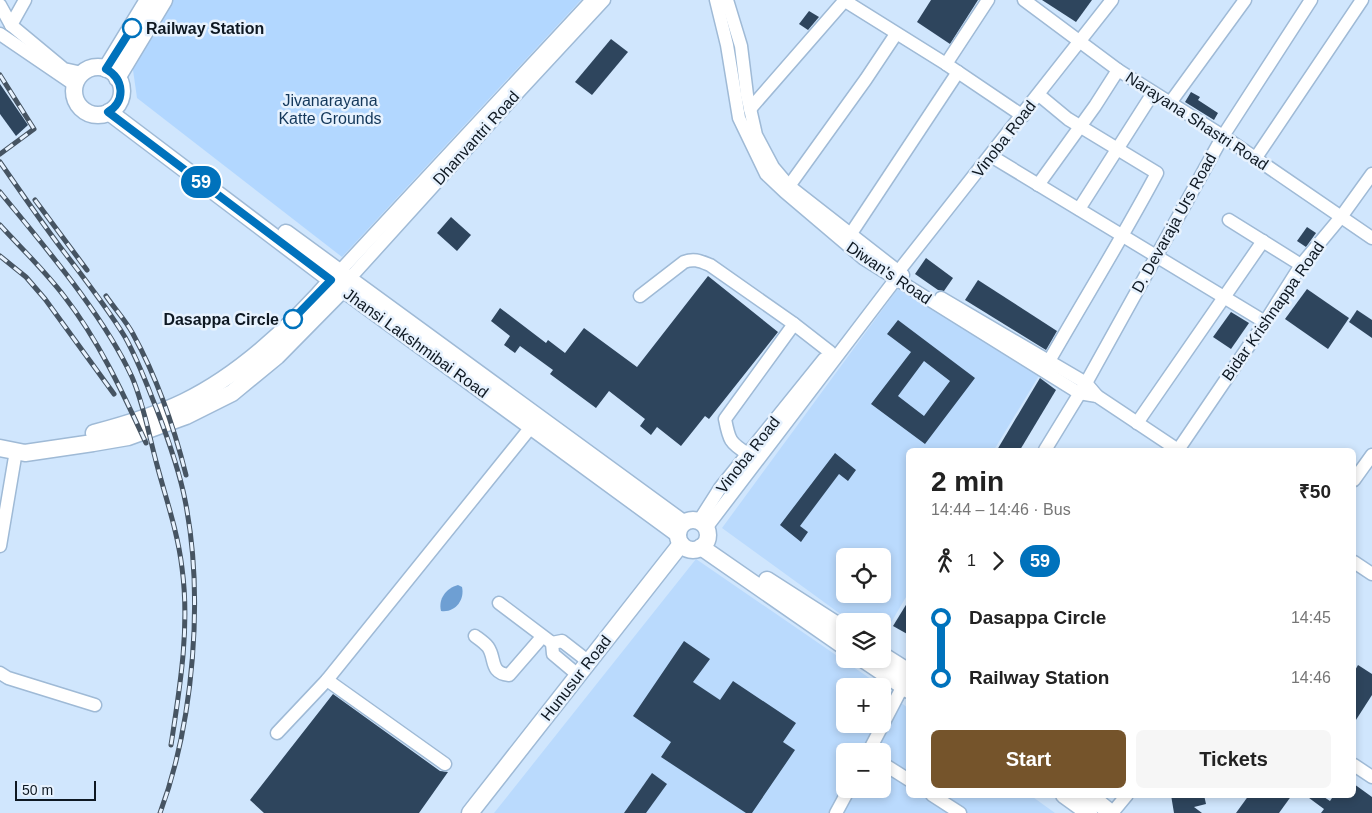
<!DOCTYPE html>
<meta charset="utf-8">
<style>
:root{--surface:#fff;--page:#f6f6f6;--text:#222;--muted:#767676;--accent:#75542b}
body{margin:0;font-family:Helvetica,sans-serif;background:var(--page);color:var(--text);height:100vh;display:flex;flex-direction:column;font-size:19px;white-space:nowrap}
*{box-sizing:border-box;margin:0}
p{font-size:16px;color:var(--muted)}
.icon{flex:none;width:28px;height:28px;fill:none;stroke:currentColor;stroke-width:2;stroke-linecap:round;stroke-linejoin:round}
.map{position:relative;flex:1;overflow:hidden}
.drawer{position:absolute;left:906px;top:448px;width:450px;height:350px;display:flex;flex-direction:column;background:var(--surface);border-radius:8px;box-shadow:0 2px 8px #0003}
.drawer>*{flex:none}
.badge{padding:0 10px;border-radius:16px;font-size:18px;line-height:32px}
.tools{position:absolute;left:836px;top:548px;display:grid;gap:10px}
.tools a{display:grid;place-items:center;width:55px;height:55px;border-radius:8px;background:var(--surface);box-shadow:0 2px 8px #0003;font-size:25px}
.scale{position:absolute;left:15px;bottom:12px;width:81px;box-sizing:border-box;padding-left:5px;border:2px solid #0e1822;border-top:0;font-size:14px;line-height:18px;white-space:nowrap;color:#0e1822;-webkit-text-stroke:4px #e7f2fe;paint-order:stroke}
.map>.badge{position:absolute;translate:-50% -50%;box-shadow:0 0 0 2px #fff}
.legs{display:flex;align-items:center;gap:8px;height:55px;padding:0 25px;font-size:16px}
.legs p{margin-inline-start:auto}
.headline{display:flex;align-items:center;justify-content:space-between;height:85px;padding:0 25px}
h1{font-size:28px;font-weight:600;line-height:38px}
.primary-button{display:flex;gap:10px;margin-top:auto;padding:10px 25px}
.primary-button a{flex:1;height:58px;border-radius:8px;background:var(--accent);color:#fff;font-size:20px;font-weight:600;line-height:58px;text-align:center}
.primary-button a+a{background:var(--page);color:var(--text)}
ul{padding:0 25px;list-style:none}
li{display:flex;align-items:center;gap:18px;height:60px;font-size:19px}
li i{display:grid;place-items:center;width:8px;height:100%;margin:0 6px;background:currentColor}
li i::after{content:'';width:12px;height:12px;margin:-6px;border:4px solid;border-radius:50%;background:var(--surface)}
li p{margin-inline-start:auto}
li:first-child i{background:linear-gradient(#0000 50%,currentColor 0)}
li:last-child i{background:linear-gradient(currentColor 50%,#0000 0)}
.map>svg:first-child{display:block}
</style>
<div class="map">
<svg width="1372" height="813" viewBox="0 0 1372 813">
<rect width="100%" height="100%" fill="#d0e6fd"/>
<!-- built -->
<g fill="#badafd" fill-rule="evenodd">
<path d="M899 287 1040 374 994 450H909V592L883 636 882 621H850L722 528ZM845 556H882V594H845Z"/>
<path d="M696 559 881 686H845V724H882L883 688 909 709V795H1030L1055 813H494ZM845 751H882V789H845Z"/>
</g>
<!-- green -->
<polygon fill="#b2d7ff" points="164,0 581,0 342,257 137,98 131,56"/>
<!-- water -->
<path fill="#6e9fd3" d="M458 585 462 587C465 600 455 613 441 611 438 599 446 588 458 585Z"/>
<!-- building -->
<g fill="#2e455d" fill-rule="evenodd">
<polygon points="931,0 978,0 950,44 917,22"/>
<polygon points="1042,0 1092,0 1076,22"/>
<polygon points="809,11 819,17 808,30 799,24"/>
<polygon points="611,39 628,52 592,95 575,82"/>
<polygon points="0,84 28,125 16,136 0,114"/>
<polygon points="1191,92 1200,97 1198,100 1218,113 1214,120 1185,102"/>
<polygon points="451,217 471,235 457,251 437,233"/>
<polygon points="1307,227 1316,233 1306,247 1297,241"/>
<polygon points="926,258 953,278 944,291 938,290 915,274"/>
<polygon points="708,276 778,332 709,419 705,416 681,446 657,427 651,435 640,426 645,419 609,391 596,408 550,374 553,370 520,346 515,353 504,345 510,336 491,321 500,308 546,343 548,340 565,353 584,328 637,367"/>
<polygon points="978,280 1057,331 1046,350 965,300"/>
<polygon points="1307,289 1349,318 1328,349 1285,319"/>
<polygon points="1357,310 1372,320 1372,338 1349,322"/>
<polygon points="1231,312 1249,323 1231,349 1213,337"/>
<path d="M898 320 975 378 925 444 871 404 911 352 887 334ZM924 361 950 381 924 416 898 396Z"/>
<polygon points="1040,378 1056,390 1020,450 997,450"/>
<polygon points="835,453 856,470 848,481 839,474 800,526 808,532 801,542 780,525"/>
<polygon points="909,600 909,635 893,626"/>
<polygon points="684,641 710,659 693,682 720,700 733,681 796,723 783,742 795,750 752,813 746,813 661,757 671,742 633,716"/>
<polygon points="1358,665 1372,674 1372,695 1354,723 1354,672"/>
<polygon points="333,694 440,771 448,772 419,813 264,813 250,800"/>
<polygon points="652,773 667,784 646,813 624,813"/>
<polygon points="1354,784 1372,797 1372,813 1321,813 1324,809 1305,795 1321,795 1330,801 1334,795 1354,795"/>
<polygon points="1171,795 1204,795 1206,804 1194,807 1202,813 1174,813"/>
<polygon points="1249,795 1292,795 1279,813 1236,813"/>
</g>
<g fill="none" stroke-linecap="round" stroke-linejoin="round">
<defs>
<g id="minor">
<polyline points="716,0 727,45 739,118 766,174 785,192 864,259 1079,393 1097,396 1178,450"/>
<polyline points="727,0 741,46 747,95 756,135 773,167 789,186 903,275"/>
<polyline points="1024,0 1118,70 1223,136 1372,238"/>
<polyline points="845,1 946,64 1023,116"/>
<polyline points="0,5 11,25 64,69 82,73"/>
<polyline points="11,25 25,0"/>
<polyline points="0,34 75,85"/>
<polyline points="946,64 988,0"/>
<path d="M1039 95 1068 119 1157 173C1122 239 1082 303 1045 368"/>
<polyline points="1170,103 1245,0"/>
<polyline points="750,109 845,0"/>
<polyline points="991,156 1265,322"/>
<polyline points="1255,159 1362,0"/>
<polyline points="1038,185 1095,106 1118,70"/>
<polyline points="789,186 866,79 896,34"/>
<polyline points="1079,209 1153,93"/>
<polyline points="1229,220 1301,265"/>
<polyline points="850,235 958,72"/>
<polyline points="339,272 592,0"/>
<polyline points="350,278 513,98 604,0"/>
<path d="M640 296 684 262C694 258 700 261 710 265L794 324 830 352"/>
<polyline points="941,298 1086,383 1097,396"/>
<polyline points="1137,423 1263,241"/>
<polyline points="1045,450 1086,383 1223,136 1311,0"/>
<polyline points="1178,450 1265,322 1301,265 1341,217 1372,174"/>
<path d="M748 454C730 443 729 440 725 419L794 324"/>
<polyline points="1354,480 1372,455"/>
<polyline points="699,521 720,488 824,359"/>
<polyline points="706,528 892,284 894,277 1112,0"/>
<polyline points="0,546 16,451"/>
<polyline points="1354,562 1372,574"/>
<polyline points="499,603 552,643 562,641 589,662"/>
<path d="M475 636C479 639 485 643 488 647 496 658 489 673 509 675L542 637"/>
<polyline points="552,643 553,654 578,675"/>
<polyline points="0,673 8,678 95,705"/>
<polyline points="327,680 445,764"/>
<polyline points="277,733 327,680 531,427"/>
<polyline points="869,751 907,678"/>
<polyline points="882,763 909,780"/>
<polyline points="1354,765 1372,777"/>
<polyline points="932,795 960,813"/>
<polyline points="836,813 849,789"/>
<polyline points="1112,813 1127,795"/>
</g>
<g id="major">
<circle cx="98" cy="91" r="24"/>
<polyline points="106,69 148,0"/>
<polyline points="117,78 164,0"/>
<polyline points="109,112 343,289 678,534"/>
<polyline points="286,233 683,523"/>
<path d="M94 433C124 425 155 416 184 402 244 373 295 323 338 273"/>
<polyline points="0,448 25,453 93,443 128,437 186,416 232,393 277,356 343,289 349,280"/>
<circle cx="693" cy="535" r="15"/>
<polyline points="701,547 845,647"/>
<polyline points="767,580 845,630"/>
<polyline points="882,655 909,672"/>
<polyline points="863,659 909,690"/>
<polyline points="1064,795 1089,813"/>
<polyline points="1089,795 1111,813"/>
<polyline points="470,813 681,544"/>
</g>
</defs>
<!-- minor casing -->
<use href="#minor" stroke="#9fbad6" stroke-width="15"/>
<!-- major casing -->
<use href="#major" stroke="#9fbad6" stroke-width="19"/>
<!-- minor -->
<use href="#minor" stroke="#fff" stroke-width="12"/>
<!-- major -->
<use href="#major" stroke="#fff" stroke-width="16"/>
<defs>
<g id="rail">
<polyline points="0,75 34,129 0,154"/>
<path d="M0 162C20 191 40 220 61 248 83 277 106 306 125 337 138 360 147 385 157 410 168 439 179 469 185 500 204 595 194 722 160 813"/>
<path d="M0 192C44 246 103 314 132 377 144 405 149 436 157 465 166 499 178 533 182 568 190 627 180 687 171 745"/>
<polyline points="35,200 87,270"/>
<path d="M0 225C21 248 45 271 64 296 99 341 122 391 146 443"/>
<polyline points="0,256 26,277 45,299 114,394"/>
<path d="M106 296C115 309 126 321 133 334 157 378 174 427 186 475"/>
</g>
</defs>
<!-- rail casing -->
<use href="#rail" stroke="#465462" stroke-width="5"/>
<!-- rail -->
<use href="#rail" stroke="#e7f2fe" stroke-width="3" stroke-dasharray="9" stroke-linecap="butt"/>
</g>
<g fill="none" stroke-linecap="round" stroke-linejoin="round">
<defs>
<path id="line-1" d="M132 28 106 69C124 79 126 101 108 112L331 280 293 319"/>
</defs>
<!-- line-1 casing -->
<use href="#line-1" stroke="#fff" stroke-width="11"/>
<!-- line-1 -->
<use href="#line-1" stroke="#0072bc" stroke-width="8"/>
</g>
<!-- markers -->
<g fill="#fff" stroke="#0072bc" stroke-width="2.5">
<circle cx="132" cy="28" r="9"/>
<circle cx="293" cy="319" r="9"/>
</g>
<g text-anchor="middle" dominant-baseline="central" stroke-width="5" stroke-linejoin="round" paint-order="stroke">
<!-- stop labels -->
<g font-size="16" font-weight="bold" fill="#0e1822" stroke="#e7f2fe" text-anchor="start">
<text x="146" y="28">Railway Station</text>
<text x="279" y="319" text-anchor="end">Dasappa Circle</text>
</g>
<!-- park labels -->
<g font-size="16" fill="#13375a" stroke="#e7f2fe">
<text x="330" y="100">Jivanarayana<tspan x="330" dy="18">Katte Grounds</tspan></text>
</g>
<!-- street labels -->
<g font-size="16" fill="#0e1822" stroke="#e7f2fe">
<text transform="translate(1197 121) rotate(33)">Narayana Shastri Road</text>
<text transform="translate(476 138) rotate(-48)">Dhanvantri Road</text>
<text transform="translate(1004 139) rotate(-52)">Vinoba Road</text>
<text transform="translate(1174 223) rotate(-61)">D. Devaraja Urs Road</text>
<text transform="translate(889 273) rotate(34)">Diwan's Road</text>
<text transform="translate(1273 311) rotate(-55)">Bidar Krishnappa Road</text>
<text transform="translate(416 343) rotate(36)">Jhansi Lakshmibai Road</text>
<text transform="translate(748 455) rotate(-52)">Vinoba Road</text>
<text transform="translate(576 678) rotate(-52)">Hunusur Road</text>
</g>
</g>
</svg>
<div class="tools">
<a><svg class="icon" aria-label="locate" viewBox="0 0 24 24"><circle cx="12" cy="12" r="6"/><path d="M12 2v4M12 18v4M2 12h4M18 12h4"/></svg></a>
<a><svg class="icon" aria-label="layers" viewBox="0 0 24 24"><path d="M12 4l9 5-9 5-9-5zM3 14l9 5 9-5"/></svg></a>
<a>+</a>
<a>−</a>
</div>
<div class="scale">50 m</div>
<b class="badge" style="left:201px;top:182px;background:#0072bc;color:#fff">59</b>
<section class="drawer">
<div class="headline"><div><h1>2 min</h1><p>14:44 – 14:46 · Bus</p></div><b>₹50</b></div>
<div class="legs"><svg class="icon" aria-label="walk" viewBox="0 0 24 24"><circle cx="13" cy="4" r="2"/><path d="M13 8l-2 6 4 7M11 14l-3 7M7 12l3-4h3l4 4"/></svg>1<svg class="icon" aria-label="forward" viewBox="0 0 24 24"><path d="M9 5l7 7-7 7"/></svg><b class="badge" style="background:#0072bc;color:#fff">59</b></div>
<ul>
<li><i style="color:#0072bc"></i><b>Dasappa Circle</b><p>14:45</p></li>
<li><i style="color:#0072bc"></i><b>Railway Station</b><p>14:46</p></li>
</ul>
<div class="primary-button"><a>Start</a><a>Tickets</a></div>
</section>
</div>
